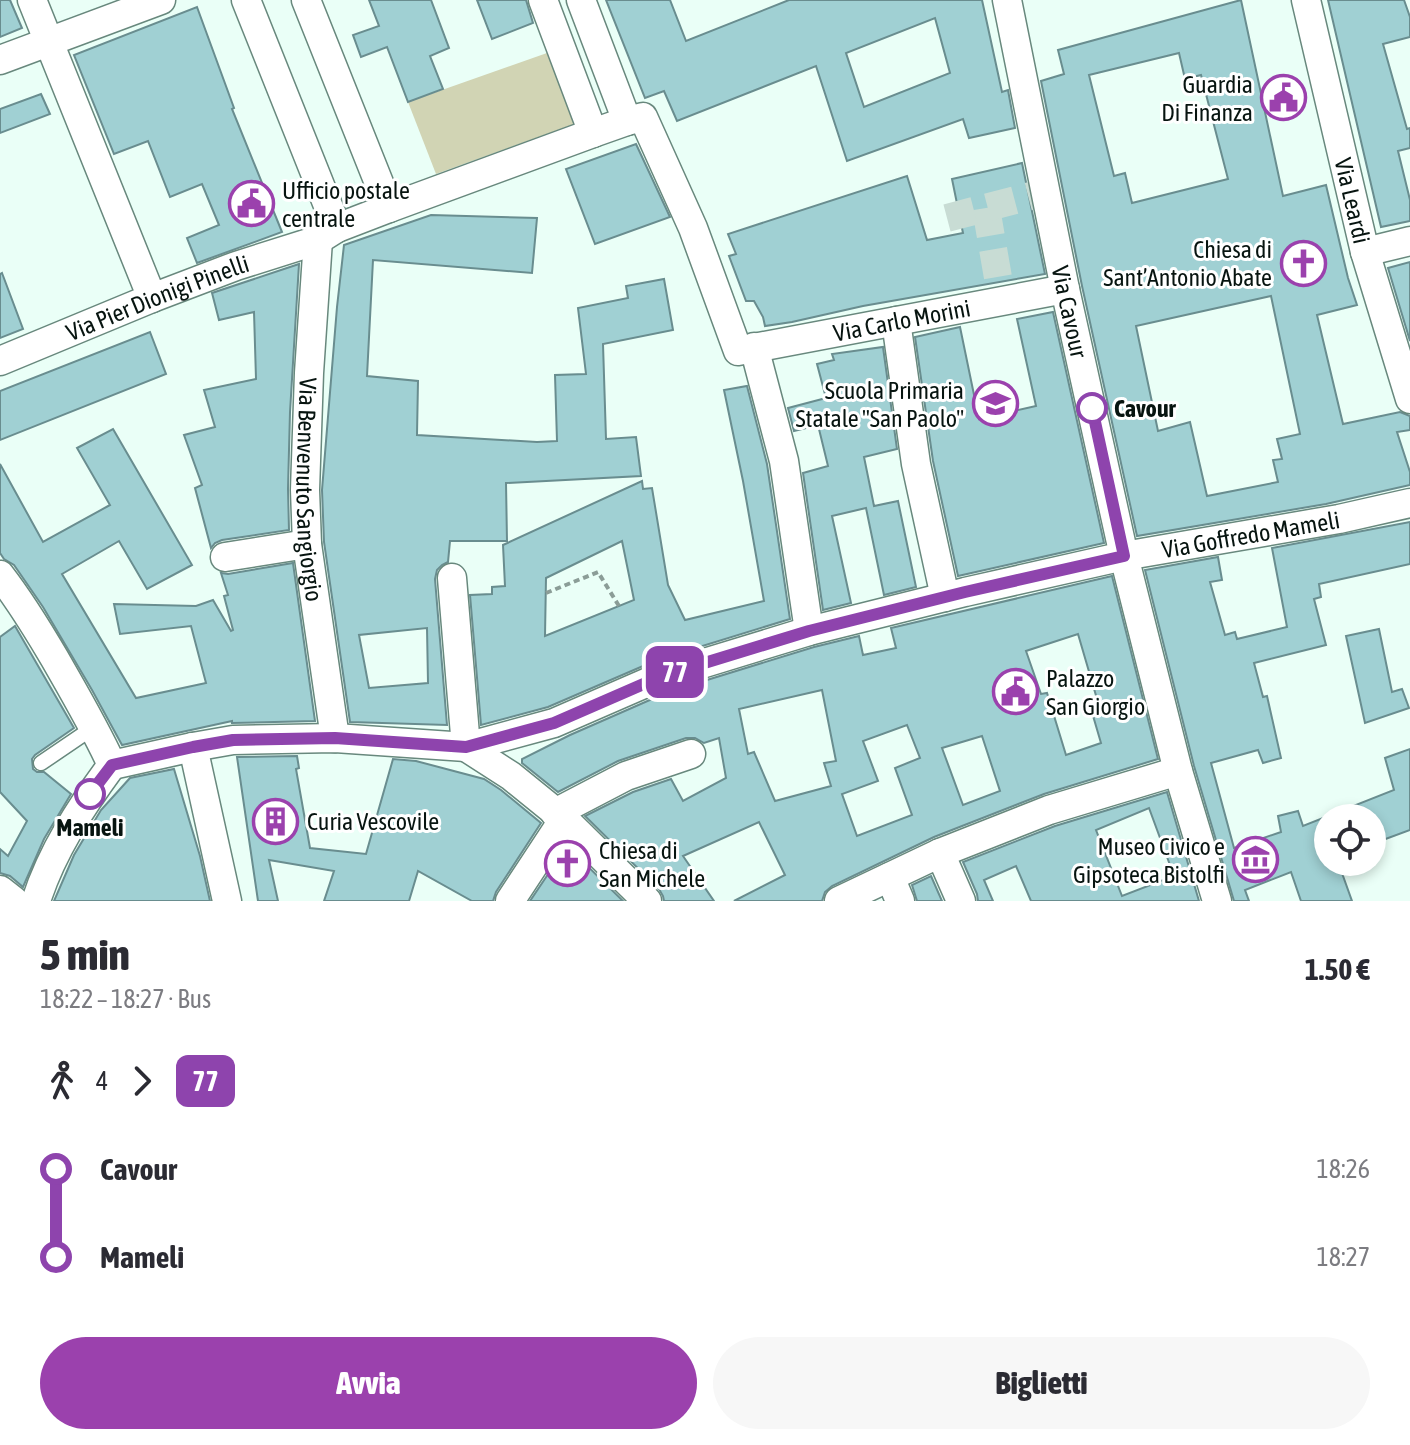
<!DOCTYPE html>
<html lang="it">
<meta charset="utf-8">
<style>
:root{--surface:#fff;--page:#f7f7f7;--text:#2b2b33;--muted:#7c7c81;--accent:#9b41ad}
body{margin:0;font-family:"Asap Condensed",sans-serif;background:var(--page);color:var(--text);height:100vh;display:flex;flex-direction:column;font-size:30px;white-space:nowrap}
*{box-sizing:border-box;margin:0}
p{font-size:26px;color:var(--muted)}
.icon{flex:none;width:44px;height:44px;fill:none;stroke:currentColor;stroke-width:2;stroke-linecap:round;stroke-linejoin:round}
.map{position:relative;height:901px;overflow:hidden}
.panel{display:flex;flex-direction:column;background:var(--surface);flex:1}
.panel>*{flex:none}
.badge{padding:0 16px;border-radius:12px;font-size:28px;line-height:52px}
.fabs{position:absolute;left:1314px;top:804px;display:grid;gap:16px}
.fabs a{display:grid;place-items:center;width:72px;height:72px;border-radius:50%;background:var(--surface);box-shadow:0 4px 12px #0003;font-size:40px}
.map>.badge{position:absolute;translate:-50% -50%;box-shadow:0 0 0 4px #fff}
.legs{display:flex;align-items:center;gap:12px;height:88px;padding:0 40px;font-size:26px}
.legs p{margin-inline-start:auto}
.overview{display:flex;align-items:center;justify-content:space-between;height:136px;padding:0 40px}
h1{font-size:44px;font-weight:800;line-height:60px}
.action{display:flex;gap:16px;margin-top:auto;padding:16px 40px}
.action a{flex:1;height:92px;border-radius:48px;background:var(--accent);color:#fff;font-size:32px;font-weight:800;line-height:92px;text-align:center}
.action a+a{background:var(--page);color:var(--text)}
ul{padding:0 40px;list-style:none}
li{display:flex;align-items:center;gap:28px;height:88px;font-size:30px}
li i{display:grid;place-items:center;width:12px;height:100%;margin:0 10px;background:currentColor}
li i::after{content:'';width:20px;height:20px;margin:-10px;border:6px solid;border-radius:50%;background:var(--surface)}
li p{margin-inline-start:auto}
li:first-child i{background:linear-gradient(#0000 50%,currentColor 0)}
li:last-child i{background:linear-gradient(currentColor 50%,#0000 0)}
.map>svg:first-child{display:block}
</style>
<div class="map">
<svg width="1410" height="901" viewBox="0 0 1410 901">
<rect width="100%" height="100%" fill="#eafff7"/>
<!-- green -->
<polygon fill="#d1d4b4" points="547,53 574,124 436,174 408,102"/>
<!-- building -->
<g fill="#a0d0d3" stroke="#698d8f" stroke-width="2" fill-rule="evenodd">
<polygon points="0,0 10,0 22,28 0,37"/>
<polygon points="369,0 431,0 449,48 430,56 443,89 408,102 387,47 361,57 353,35 379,26"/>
<polygon points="477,0 526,0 533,23 492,39"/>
<path d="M606 0H670L686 41 789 0H982L1002 92 1008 90 1015 128 969 138 963 119 847 161 816 66 677 121 664 91 645 98ZM935 18 950 73 864 107 846 53Z"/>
<path d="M1241 0 1283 196 1326 185 1348 278 1357 305 1317 315 1343 424 1400 412 1410 416V430L1397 432 1410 472V485L1326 504 1137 536 1082 286 1041 81 1064 74 1058 50ZM1179 53 1185 79 1201 75 1228 179 1132 203 1125 173 1114 176 1089 75ZM1271 296 1300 434 1277 439 1282 459 1273 460 1278 482 1207 496 1190 422 1158 431 1136 326Z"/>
<polygon points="1328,0 1404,0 1410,17 1410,37 1383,44 1407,129 1410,128 1410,148 1398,151 1410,200 1410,221 1381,227"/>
<polygon points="197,7 234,108 232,109 282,232 197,263 187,238 219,225 202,184 170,197 148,141 114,154 74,55"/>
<polygon points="41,94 50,114 0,133 0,109"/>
<polygon points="636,144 670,217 595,244 566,169"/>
<polygon points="1022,163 1045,274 863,306 792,322 765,326 763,317 754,301 746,301 729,256 736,254 728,234 907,176 927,240 963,233 952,179"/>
<path d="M431 215 537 218 532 273 373 260 367 376 418 381 417 435 537 442 557 441 555 375 586 374 578 308 628 298 626 286 664 279 673 330 603 344 606 439 636 437 641 476 506 483 507 541H450L448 562 442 565 437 570 435 579 447 725 350 722 324 542 322 490 337 307 344 245ZM427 628 428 683 369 688 359 635Z"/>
<polygon points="1410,262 1410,341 1388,268"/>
<polygon points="299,264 290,412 288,489 289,530 222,540 215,543 211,548 195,488 202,485 184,435 215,427 204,390 256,379 254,312 219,320 212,293"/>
<polygon points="2,273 23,329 0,338 0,274"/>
<polygon points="1053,312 1104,543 958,576 933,461 915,337 960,327 979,419 1036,406 1017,319"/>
<polygon points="150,332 166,374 0,440 0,391"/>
<polygon points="883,347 897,449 864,457 874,506 898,501 916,587 884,595 866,508 832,516 851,603 823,610 803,473 828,466 818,425 794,431 788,408 826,398 817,364 834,360 832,354"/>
<path d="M747 386 767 464 790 619 657 660 548 707 481 725 470 595 492 594V587L505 586 503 545 642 481 643 489 652 488 668 585 685 620 764 601 743 481 724 390ZM622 541 634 600 545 636 546 578Z"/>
<polygon points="113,429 192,565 147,589 119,541 62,574 136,698 206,683 191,626 120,634 114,604 196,606 213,600 231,631 233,630 224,596 228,595 221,573 228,574 293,563 315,721 232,723 232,721 122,745 92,690 43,607 14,565 4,559 0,553 0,464 43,542 110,505 77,448"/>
<polygon points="1410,522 1410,564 1319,584 1321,597 1314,599 1326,645 1254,663 1263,697 1267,696 1281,758 1263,763 1258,750 1211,763 1234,848 1281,832 1278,816 1298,811 1303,826 1394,790 1385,758 1410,749 1410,830 1372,844 1372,818 1328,818 1328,862 1338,862 1352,901 1301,901 1291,872 1245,890 1249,901 1234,901 1194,766 1145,570 1218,557 1222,580 1210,582 1225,635 1235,632 1237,639 1287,627 1272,548"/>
<path d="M1112 576 1158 759 1044 794 934 837 832 886 825 892 822 901H734L785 875 759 822 683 856 714 901H664L663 896 659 889 585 816 633 792 671 779 683 801 726 778 719 738 704 743 695 738H686L618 761 558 792 522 763V759L570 735 668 692 814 647 859 636 863 655 896 648 891 628ZM1078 634 1097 699 1089 702 1101 743 1066 755 1047 693 1041 694 1026 651ZM822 690 836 761 824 763 831 786 775 801 754 752 748 754 739 709ZM907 725 920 758 895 768 912 815 857 836 842 794 878 781 863 741ZM982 736 1000 791 963 805 942 748Z"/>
<polygon points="15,626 74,728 35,755 32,759 33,769 37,772 44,772 71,794 44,839 23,887 10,876 0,873 0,849 8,856 27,821 0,792 0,637"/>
<polygon points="1379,629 1392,692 1402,689 1409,708 1365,723 1346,636"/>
<polygon points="297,756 299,768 296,769 310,848 366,854 393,759 416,761 484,779 501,790 541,823 496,892 493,901 472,901 418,871 409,901 324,901 334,871 269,860 278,901 258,901 237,757"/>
<polygon points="174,769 200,856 210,901 54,901 74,855 101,810 130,778"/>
<path d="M1167 792 1199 901H1031L1016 866 984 880 993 901H978L977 894 963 862 1055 826ZM1149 808 1174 876 1122 896 1096 830Z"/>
<polygon points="567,846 623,901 530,901"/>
<polygon points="931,876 942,901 917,901 912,885"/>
</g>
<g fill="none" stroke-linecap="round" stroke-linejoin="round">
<!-- street-tunnel -->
<g stroke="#c8dcd4" stroke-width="28" stroke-dasharray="28 14" stroke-linecap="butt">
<polyline points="986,208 1002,301"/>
<polyline points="947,218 1046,192"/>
</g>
<defs>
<polyline id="lane" points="41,763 94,727"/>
<g id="street">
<polyline points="32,0 152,298"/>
<polyline points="246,0 337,228"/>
<polyline points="581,0 627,121"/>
<path id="s1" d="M1007 0 1065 289 1124 556 1178 771 1217 901"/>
<path id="s2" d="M1306 0 1365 252 1410 399"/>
<polyline points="0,60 161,0"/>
<path id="s3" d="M593 133 627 121 643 117 693 228 738 351 1065 289"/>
<polyline points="389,208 593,133 543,0"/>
<path id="s4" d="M318 240 309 373 305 490 307 544 335 738"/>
<polyline points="1365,252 1410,241"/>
<polyline points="896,321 916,464 945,597"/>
<polyline points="754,347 784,461 809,631"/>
<path id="s5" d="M0 361 152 298 236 266 318 240 337 228 389 208 306 0"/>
<polyline points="225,557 307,544"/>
<path d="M0 575C21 602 38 630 55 659 75 694 95 728 112 765"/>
<polyline points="452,578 466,747 511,776 564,819 647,901"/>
<polyline points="193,747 227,901"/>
<path id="s6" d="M112 765 193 747 233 740 335 738 466 747 554 723 662 676 809 631 965 592 1124 556 1339 519 1410 503"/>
<polyline points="555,813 626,776 691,754"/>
<polyline points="940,853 961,901"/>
<polyline points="890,877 900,901"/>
<polyline points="0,890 14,901"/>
<path d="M36 901C52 851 81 807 112 765"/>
<polyline points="510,901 564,819"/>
<polyline points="839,901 940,853 1049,810 1178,771"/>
</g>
</defs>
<!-- lane casing -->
<use href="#lane" stroke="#68887d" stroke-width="17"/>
<!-- street casing -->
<use href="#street" stroke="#68887d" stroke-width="31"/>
<!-- path -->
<polyline stroke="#8b9d97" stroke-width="4" stroke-dasharray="6 4" stroke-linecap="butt" points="546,593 598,572 619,606"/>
<!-- lane -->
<use href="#lane" stroke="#fff" stroke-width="14"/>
<!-- street -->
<use href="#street" stroke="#fff" stroke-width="28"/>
</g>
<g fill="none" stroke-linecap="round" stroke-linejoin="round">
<defs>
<polyline id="line-1" points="90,794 112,765 193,747 233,740 335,738 466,747 554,723 662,676 809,631 965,592 1124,556 1092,408"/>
</defs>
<!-- line-1 casing -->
<use href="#line-1" stroke="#fff" stroke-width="18"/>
<!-- line-1 -->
<use href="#line-1" stroke="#8e44ad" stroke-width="12"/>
</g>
<!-- icons -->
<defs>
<symbol id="civic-ring" viewBox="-11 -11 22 22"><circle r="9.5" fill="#fff" stroke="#9b41ad" stroke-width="1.5"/><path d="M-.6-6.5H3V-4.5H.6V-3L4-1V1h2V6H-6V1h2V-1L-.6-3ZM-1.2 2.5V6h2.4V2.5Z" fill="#9b41ad"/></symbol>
<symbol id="church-ring" viewBox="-11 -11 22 22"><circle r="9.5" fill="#fff" stroke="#9b41ad" stroke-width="1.5"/><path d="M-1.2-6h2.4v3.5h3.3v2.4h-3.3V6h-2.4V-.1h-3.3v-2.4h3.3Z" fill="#9b41ad"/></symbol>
<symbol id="school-ring" viewBox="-11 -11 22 22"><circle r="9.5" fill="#fff" stroke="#9b41ad" stroke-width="1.5"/><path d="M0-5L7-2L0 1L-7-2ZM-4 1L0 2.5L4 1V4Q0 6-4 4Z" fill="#9b41ad"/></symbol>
<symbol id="building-ring" viewBox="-11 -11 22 22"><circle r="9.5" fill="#fff" stroke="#9b41ad" stroke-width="1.5"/><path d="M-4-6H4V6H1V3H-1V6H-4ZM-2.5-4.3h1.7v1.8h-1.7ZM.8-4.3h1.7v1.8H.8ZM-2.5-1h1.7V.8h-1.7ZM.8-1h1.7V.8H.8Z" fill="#9b41ad"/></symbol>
<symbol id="museum-ring" viewBox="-11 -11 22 22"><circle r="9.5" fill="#fff" stroke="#9b41ad" stroke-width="1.5"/><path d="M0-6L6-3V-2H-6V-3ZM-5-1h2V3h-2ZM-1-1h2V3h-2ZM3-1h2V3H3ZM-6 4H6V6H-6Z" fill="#9b41ad"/></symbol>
</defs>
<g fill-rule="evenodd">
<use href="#civic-ring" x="1258" y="72" width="51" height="51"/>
<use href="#civic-ring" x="226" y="178" width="51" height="51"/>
<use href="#church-ring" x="1278" y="238" width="51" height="51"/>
<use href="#school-ring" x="970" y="378" width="51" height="51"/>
<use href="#civic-ring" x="990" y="666" width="51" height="51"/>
<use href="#building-ring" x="250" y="796" width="51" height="51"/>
<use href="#museum-ring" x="1230" y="834" width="51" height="51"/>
<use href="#church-ring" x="542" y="838" width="51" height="51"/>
</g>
<!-- markers -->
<g fill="#fff" stroke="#8e44ad" stroke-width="4">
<circle cx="1092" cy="408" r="14"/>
<circle cx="90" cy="794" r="14"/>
</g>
<g text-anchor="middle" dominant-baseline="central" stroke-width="6" stroke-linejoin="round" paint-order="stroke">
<!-- poi labels -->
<g font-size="24" fill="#071410" stroke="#fff" text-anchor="end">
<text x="1253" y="84">Guardia<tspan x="1253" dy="28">Di Finanza</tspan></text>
<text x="282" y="190" text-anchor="start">Ufficio postale<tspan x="282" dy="28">centrale</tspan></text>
<text x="1272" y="249">Chiesa di<tspan x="1272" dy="28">Sant’Antonio Abate</tspan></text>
<text x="964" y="390">Scuola Primaria<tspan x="964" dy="28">Statale "San Paolo"</tspan></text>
<text x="1046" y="678" text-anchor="start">Palazzo<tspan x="1046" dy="28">San Giorgio</tspan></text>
<text x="307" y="821" text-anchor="start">Curia Vescovile</text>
<text x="1225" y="846">Museo Civico e<tspan x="1225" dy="28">Gipsoteca Bistolfi</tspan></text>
<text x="599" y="850" text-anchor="start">Chiesa di<tspan x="599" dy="28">San Michele</tspan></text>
</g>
<!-- street labels -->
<g font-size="24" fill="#071410" stroke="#fff">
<text stroke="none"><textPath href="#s2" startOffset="206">Via Leardi</textPath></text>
<text stroke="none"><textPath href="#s5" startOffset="170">Via Pier Dionigi Pinelli</textPath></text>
<text stroke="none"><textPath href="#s1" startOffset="318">Via Cavour</textPath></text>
<text stroke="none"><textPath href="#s3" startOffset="472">Via Carlo Morini</textPath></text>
<text stroke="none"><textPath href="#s4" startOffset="250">Via Benvenuto Sangiorgio</textPath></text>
<text stroke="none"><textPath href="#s6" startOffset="1172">Via Goffredo Mameli</textPath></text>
</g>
<!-- stop labels -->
<g font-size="24" font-weight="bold" fill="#071410" stroke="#fff" text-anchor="start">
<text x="1114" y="408">Cavour</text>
<text x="90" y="827" text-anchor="middle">Mameli</text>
</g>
</g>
</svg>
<div class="fabs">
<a><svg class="icon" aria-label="locate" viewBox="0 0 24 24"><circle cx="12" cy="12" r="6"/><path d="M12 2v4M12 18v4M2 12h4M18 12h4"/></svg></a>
</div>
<b class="badge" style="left:675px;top:672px;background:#8e44ad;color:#fff">77</b>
</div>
<section class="panel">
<div class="overview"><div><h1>5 min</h1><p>18:22 – 18:27 · Bus</p></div><b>1.50 €</b></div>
<div class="legs"><svg class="icon" aria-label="walk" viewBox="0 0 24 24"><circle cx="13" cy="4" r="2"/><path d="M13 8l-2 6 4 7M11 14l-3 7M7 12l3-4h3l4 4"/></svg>4<svg class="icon" aria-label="forward" viewBox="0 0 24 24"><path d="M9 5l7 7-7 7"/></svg><b class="badge" style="background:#8e44ad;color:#fff">77</b></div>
<ul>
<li><i style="color:#8e44ad"></i><b>Cavour</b><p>18:26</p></li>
<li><i style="color:#8e44ad"></i><b>Mameli</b><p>18:27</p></li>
</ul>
<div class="action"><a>Avvia</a><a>Biglietti</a></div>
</section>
